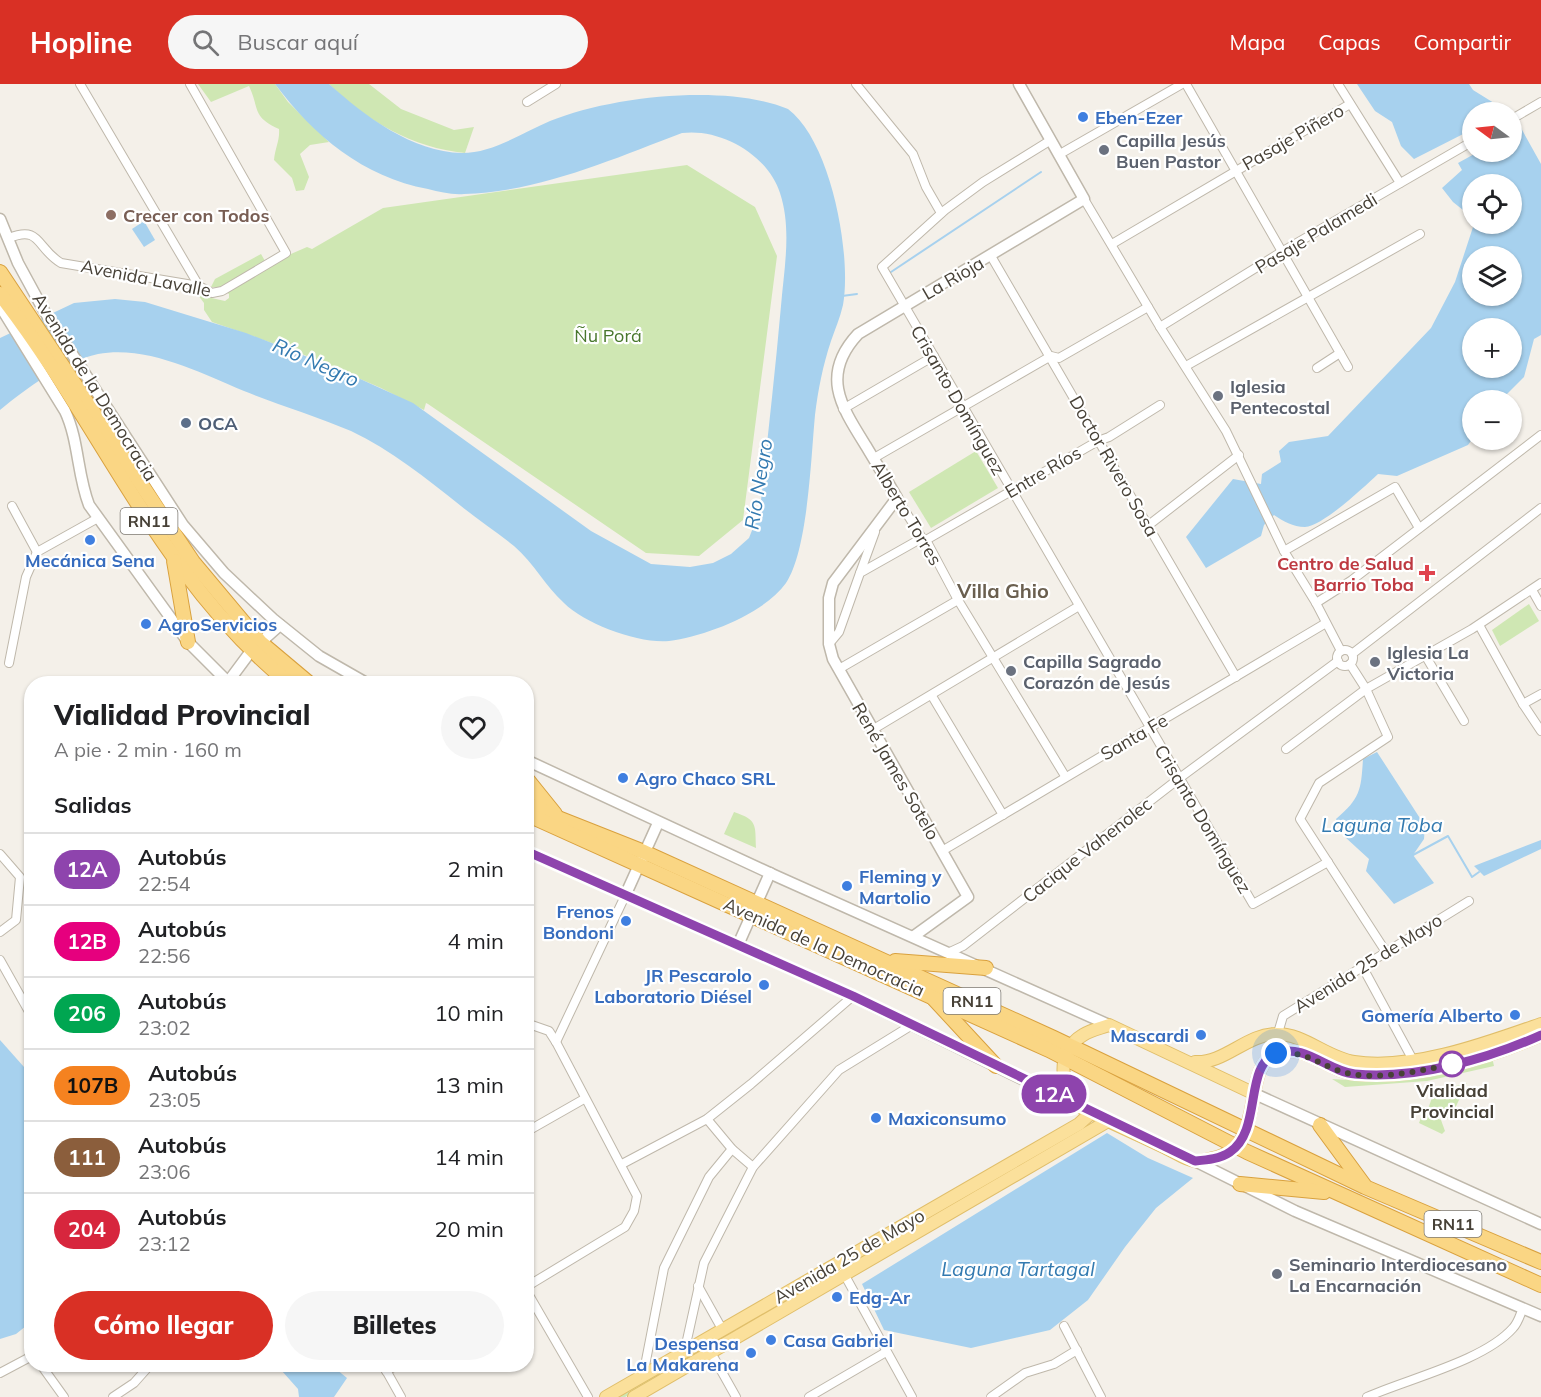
<!DOCTYPE html>
<html lang="es">
<meta charset="utf-8">
<style>
:root{--surface:#fff;--page:#f6f6f6;--text:#202124;--muted:#757577;--line:#e0e0e0;--accent:#d93025}
body{margin:0;font-family:Mulish,sans-serif;background:var(--page);color:var(--text);height:100vh;display:flex;flex-direction:column;font-size:22px;white-space:nowrap}
*{box-sizing:border-box;margin:0}
p{font-size:20px;color:var(--muted)}
.icon{flex:none;width:33px;height:33px;fill:none;stroke:currentColor;stroke-width:2;stroke-linecap:round;stroke-linejoin:round}
.map{position:relative;flex:1;overflow:hidden}
.panel{position:absolute;left:24px;top:592px;width:510px;height:696px;display:flex;flex-direction:column;background:var(--surface);border-radius:24px;box-shadow:0 2px 4px #0004}
.panel>*{flex:none}
.badge{padding:0 12px;border-radius:20px;font-size:21px;line-height:39px}
.needle{width:39px;rotate:285deg}
.tools{position:absolute;left:1462px;top:18px;display:grid;gap:12px}
.tools a{display:grid;place-items:center;width:60px;height:60px;border-radius:50%;background:var(--surface);box-shadow:0 2px 4px #0004;font-size:30px}
.you{position:absolute;width:30px;height:30px;margin:-15px;border:4px solid #fff;border-radius:50%;background:#1a73e8;box-shadow:0 0 0 9px #1a73e833}
.map>.badge{position:absolute;translate:-50% -50%;box-shadow:0 0 0 3px #fff}
h2{padding:0 30px;font-size:22px;line-height:54px}
.round{display:grid;place-items:center;flex:none;width:63px;height:63px;border-radius:32px;background:var(--page)}
.overview{display:flex;align-items:center;justify-content:space-between;height:102px;padding:0 30px}
h1{font-size:28px;font-weight:800;line-height:45px}
.primary-button{display:flex;gap:12px;margin-top:auto;padding:12px 30px}
.primary-button a{flex:1;height:69px;border-radius:36px;background:var(--accent);color:#fff;font-size:24px;font-weight:800;line-height:69px;text-align:center}
.primary-button a+a{background:var(--page);color:var(--text)}
ul{padding:0;list-style:none}
li{display:flex;align-items:center;gap:18px;height:72px;padding:0 30px;border-top:2px solid var(--line)}
li div{flex:1}
li b{display:block;font-size:22px}
li em{font-style:normal}
li .badge{min-width:66px;font-weight:700;text-align:center}
header{display:flex;align-items:center;gap:36px;box-sizing:border-box;height:84px;padding:0 30px;background:var(--accent);color:#fff}
header strong{font-size:28px}
nav{display:flex;gap:33px;margin-inline-start:auto;font-size:21px}
.search{width:420px;height:54px;background:var(--page);display:flex;align-items:center;gap:15px;box-sizing:border-box;padding:0 21px;border-radius:33px;color:var(--muted);font-size:22px}
.map>svg:first-child{display:block}
</style>
<header>
<strong>Hopline</strong>
<div class="search"><svg class="icon" aria-label="search" viewBox="0 0 24 24"><circle cx="10" cy="10" r="6"/><path d="M15 15l6 6"/></svg>Buscar aquí</div>
<nav><a>Mapa</a><a>Capas</a><a>Compartir</a></nav>
</header>
<div class="map">
<svg width="1541" height="1313" viewBox="0 0 1541 1313">
<rect width="100%" height="100%" fill="#f4f0e9"/>
<!-- green -->
<g fill="#cfe7b3">
<path d="M198 0H275L288 18 329 58 310 61 300 70 309 93 304 106 296 107 292 94 274 76C275 64 280 56 279 45 251 32 260 25 249 2L211 18Z"/>
<path d="M329 0H369L401 25 454 46 474 43 465 69C413 64 366 37 329 0Z"/>
<polygon points="687,81 755,123 777,172 743,436 699,472 646,469 428,320 426,319 424,326 381,304 295,267 212,238 204,226 204,219 198,211 225,217 229,214 229,210 220,204 211,203 215,195 261,170 269,184 284,173 307,163 312,165 383,124"/>
<polygon points="976,367 998,404 931,444 909,408"/>
<polygon points="1529,520 1539,537 1500,562 1492,546"/>
<path d="M734 728C758 736 755 741 756 764L724 750Z"/>
<polygon points="1492,973 1494,982 1427,997 1345,1003 1332,995 1381,998 1430,990"/>
<polygon points="1467,999 1450,1035 1428,1025 1434,1008"/>
<polygon points="1423,1028 1441,1036 1445,1047 1442,1050 1419,1039"/>
<polygon points="828,1190 831,1195 723,1256 721,1252"/>
<polygon points="693,1269 695,1273 625,1313 615,1313"/>
</g>
<!-- water -->
<g fill="#a7d1ee" fill-rule="evenodd">
<path d="M275 0H329C365 32 412 68 462 69 493 69 522 49 550 37 614 11 729 0 788 25 831 57 852 171 843 221 840 234 835 245 831 257 823 281 818 306 815 331 811 373 808 466 786 499 764 530 706 552 669 557 639 560 585 540 564 519 545 502 534 479 514 462 497 448 478 436 461 422 426 394 391 366 351 347 316 332 279 321 244 307 200 289 148 261 98 270 62 278 28 303 0 326V254L74 219 115 215 145 218 246 249 336 284 413 319 591 447 651 480 690 483 713 479 731 470 749 454 760 426C767 358 775 290 781 222 784 185 792 145 780 109 768 71 721 44 682 49 613 75 539 108 464 110 452 111 440 108 428 105 363 93 314 52 275 0Z"/>
<polygon points="1357,0 1469,0 1473,6 1502,24 1497,28 1473,28 1473,45 1414,75 1401,62 1392,38 1375,27"/>
<path d="M1521 44 1541 80V251L1534 255 1524 293 1501 316H1473V354L1468 361 1397 392 1378 390C1364 403 1323 442 1305 443 1293 443 1283 437 1274 431L1264 441 1261 452 1206 484 1186 453 1233 395 1261 400 1262 390 1281 378 1279 367 1289 358 1328 352 1431 244 1455 198 1474 140H1512V100H1473V134L1453 118 1442 104 1462 86 1458 79 1478 68H1512V49ZM1473 172H1512V212H1473ZM1473 244H1512V284H1473Z"/>
<polygon points="144,137 155,156 144,163 132,145"/>
<path d="M1377 668 1425 742 1424 755 1413 771 1434 799 1394 820 1366 787 1369 775 1345 753 1336 735C1361 714 1361 705 1363 675Z"/>
<polygon points="1541,756 1541,765 1484,792 1474,782"/>
<polygon points="0,956 32,992 31,1238 16,1250 0,1255"/>
<polygon points="1107,1049 1148,1074 1193,1094 1156,1124 1125,1163 1088,1216 1050,1246 971,1264 884,1246 862,1200"/>
<polygon points="289,1281 331,1281 347,1294 334,1313 299,1313 298,1305 282,1287"/>
</g>
<g fill="none" stroke-linecap="round" stroke-linejoin="round">
<!-- stream -->
<g stroke="#a7d1ee" stroke-width="2">
<polyline points="891,188 1041,88"/>
<polyline points="842,212 857,210"/>
<polyline points="1413,771 1448,752 1472,793 1479,788"/>
</g>
<defs>
<g id="minor">
<polyline points="80,0 199,202"/>
<polyline points="856,0 913,70 926,103 941,129"/>
<polyline points="1186,0 1348,283"/>
<polyline points="1338,0 1400,99"/>
<polyline points="527,18 556,0"/>
<polyline points="1512,35 1541,18"/>
<polyline points="1051,56 983,98 945,126 882,183 1253,820 1328,778"/>
<polyline points="1060,70 1182,0"/>
<polyline points="1084,115 1160,243 1226,347 1284,467 1316,519 1341,567"/>
<path d="M9 154C41 141 36 164 61 179L199 202 212 209 222 207 286 169 190 0"/>
<polyline points="1112,160 1350,20"/>
<polyline points="991,172 1236,593"/>
<polyline points="1160,243 1283,167 1473,57"/>
<polyline points="1186,282 1420,150"/>
<polyline points="1317,284 1340,269"/>
<polyline points="843,325 934,272"/>
<polyline points="874,374 1051,272 1059,274 1148,223"/>
<polyline points="897,414 922,454 926,456 958,516 1065,692"/>
<polyline points="12,422 37,468"/>
<polyline points="1150,440 1239,371"/>
<polyline points="926,456 1098,357 1109,353 1160,321"/>
<polyline points="1284,467 1395,403 1419,444"/>
<polyline points="37,468 98,434"/>
<polyline points="860,489 875,448"/>
<polyline points="1532,506 1541,522"/>
<polyline points="1316,519 1352,496 1541,351"/>
<polyline points="1479,541 1523,620 1541,647"/>
<polyline points="829,560 839,548 860,489 922,454"/>
<circle cx="1345" cy="574" r="8"/>
<polyline points="1352,570 1541,424"/>
<polyline points="1425,571 1464,637"/>
<polyline points="9,579 26,493 37,468"/>
<polyline points="1350,580 1366,605 1388,653 1319,699 1300,735 1386,868"/>
<polyline points="839,585 958,516"/>
<polyline points="932,612 1003,731"/>
<polyline points="1523,620 1541,610"/>
<polyline points="872,646 1079,522"/>
<polyline points="1286,665 1366,605 1472,545 1541,499"/>
<polyline points="942,767 1326,539"/>
<polyline points="0,770 20,793 16,836 0,848"/>
<polyline points="950,868 963,862 1181,693 1338,577"/>
<polyline points="0,876 32,933"/>
<polyline points="1362,882 1414,978"/>
<polyline points="526,939 549,947 556,958 637,1112 634,1127 625,1143 526,1203"/>
<polyline points="1278,949 1283,932 1469,817"/>
<polyline points="556,958 625,812"/>
<polyline points="707,1035 732,1065 753,1083"/>
<polyline points="526,1048 584,1015"/>
<polyline points="622,1080 707,1035 751,1000 853,912"/>
<polyline points="843,1188 912,1313"/>
<polyline points="698,1202 722,1245"/>
<polyline points="526,1206 588,1313"/>
<polyline points="1064,1242 1101,1313"/>
<polyline points="690,1265 687,1256 704,1179 753,1083 839,986 912,941"/>
<polyline points="709,1265 736,1313"/>
<polyline points="41,1281 64,1313"/>
<polyline points="383,1281 401,1313"/>
<polyline points="386,1287 397,1281"/>
<polyline points="0,1289 32,1272"/>
<polyline points="643,1292 664,1184 709,1093 732,1065"/>
<polyline points="113,1313 134,1299 150,1281"/>
<polyline points="809,1313 886,1268"/>
<polyline points="991,1313 1025,1289 1054,1280 1077,1266"/>
<path d="M1367 1313C1407 1295 1484 1277 1513 1244 1518 1239 1520 1231 1523 1224"/>
</g>
<g id="tertiary">
<polyline points="0,135 18,179 43,225 183,441 224,489 273,535 319,572 368,600"/>
<path d="M0 222 65 327C79 357 77 390 89 421L188 558 230 600"/>
<polyline points="228,598 251,567 280,541"/>
<polyline points="526,676 776,792 1109,941"/>
<polyline points="526,767 853,912 1079,1023"/>
<polyline points="625,812 658,739"/>
<path d="M914 852 968 813 833 575 829 560V514L833 499 897 414C887 396 876 379 866 362 841 322 820 291 858 250L1084 115 1019 0"/>
<polyline points="738,861 770,789"/>
<polyline points="1255,1010 1541,1140"/>
<polyline points="1195,1077 1295,1127 1541,1232"/>
</g>
<g id="primary">
<path d="M1195 978C1224 980 1247 950 1276 950 1303 949 1327 974 1354 978 1412 987 1487 959 1541 940"/>
<path d="M1255 1010 1109 941C1101 944 1090 946 1083 951 1055 968 1060 1004 1080 1023 1108 1038 1138 1050 1166 1064 1175 1068 1186 1076 1195 1077 1201 1078 1208 1075 1213 1074 1269 1064 1239 982 1277 969 1305 959 1329 988 1355 990 1414 996 1487 975 1541 951"/>
<polyline points="606,1313 1079,1040 1091,1029"/>
<polyline points="634,1313 1108,1037"/>
</g>
<g id="trunk">
<polyline points="0,188 193,478 260,558 310,600"/>
<path d="M0 210C100 338 161 496 290 600"/>
<polyline points="174,477 188,558"/>
<polyline points="526,694 555,730"/>
<polyline points="526,719 558,734 644,768 1054,954 1365,1103 1541,1178"/>
<polyline points="526,730 1049,966 1247,1068 1541,1201"/>
<polyline points="895,877 986,884"/>
<polyline points="934,915 996,982"/>
<polyline points="1320,1041 1364,1101"/>
<polyline points="1240,1100 1324,1108"/>
</g>
</defs>
<!-- minor casing -->
<use href="#minor" stroke="#bfb8ab" stroke-width="10"/>
<!-- tertiary casing -->
<use href="#tertiary" stroke="#bfb8ab" stroke-width="13"/>
<!-- primary casing -->
<use href="#primary" stroke="#e0be6a" stroke-width="14"/>
<!-- trunk casing -->
<use href="#trunk" stroke="#d9a13e" stroke-width="16"/>
<!-- minor -->
<use href="#minor" stroke="#fff" stroke-width="8"/>
<!-- tertiary -->
<use href="#tertiary" stroke="#fff" stroke-width="10"/>
<!-- primary -->
<use href="#primary" stroke="#fbe09b" stroke-width="12"/>
<!-- trunk -->
<use href="#trunk" stroke="#fad684" stroke-width="14"/>
</g>
<g fill="none" stroke-linecap="round" stroke-linejoin="round">
<defs>
<path id="line" d="M526 767 853 912 1195 1077C1207 1076 1220 1075 1230 1068 1263 1046 1243 981 1277 969 1304 959 1329 988 1355 990 1414 996 1488 975 1541 951"/>
</defs>
<!-- line casing -->
<use href="#line" stroke="#fff" stroke-width="14"/>
<!-- line -->
<use href="#line" stroke="#8e44ad" stroke-width="9"/>
<!-- walk -->
<path stroke="#474137" stroke-width="6" stroke-dasharray="0 10.8" d="M1276 969C1309 966 1323 985 1352 990 1381 996 1430 985 1452 980"/>
</g>
<!-- markers -->
<g fill="#3f7fe0" stroke="#fff" stroke-width="2">
<circle cx="1083" cy="33" r="6"/>
<circle cx="90" cy="456" r="6"/>
<circle cx="146" cy="540" r="6"/>
<circle cx="623" cy="694" r="6"/>
<circle cx="847" cy="802" r="6"/>
<circle cx="626" cy="837" r="6"/>
<circle cx="764" cy="901" r="6"/>
<circle cx="1515" cy="931" r="6"/>
<circle cx="1201" cy="951" r="6"/>
<circle cx="876" cy="1034" r="6"/>
<circle cx="837" cy="1213" r="6"/>
<circle cx="771" cy="1256" r="6"/>
<circle cx="751" cy="1269" r="6"/>
</g>
<g fill="#6b7280" stroke="#fff" stroke-width="2">
<circle cx="1104" cy="66" r="6"/>
<circle cx="1218" cy="312" r="6"/>
<circle cx="1375" cy="578" r="6"/>
<circle cx="1011" cy="587" r="6"/>
<circle cx="1277" cy="1190" r="6"/>
</g>
<circle fill="#8d6e63" stroke="#fff" stroke-width="2" cx="111" cy="131" r="6"/>
<circle fill="#5c6f8a" stroke="#fff" stroke-width="2" cx="186" cy="339" r="6"/>
<path fill="#e0444e" stroke="#fff" stroke-width="2" d="M1424 480h6v6h6v6h-6v6h-6v-6h-6v-6h6z"/>
<circle fill="#fff" stroke="#8e44ad" stroke-width="3" cx="1452" cy="980" r="12"/>
<g text-anchor="middle" dominant-baseline="central" stroke-width="4.5" stroke-linejoin="round" paint-order="stroke">
<!-- shield labels -->
<g fill="#fff" stroke="#7e7a73" stroke-width="1.5">
<rect x="120.5" y="424" width="57" height="26" rx="4.5"/>
<rect x="943.5" y="904" width="57" height="26" rx="4.5"/>
<rect x="1424.5" y="1127" width="57" height="26" rx="4.5"/>
</g>
<g font-size="16" font-weight="bold" fill="#474137">
<text x="149" y="437">RN11</text>
<text x="972" y="917">RN11</text>
<text x="1453" y="1140">RN11</text>
</g>
<!-- shop labels -->
<g font-size="18" font-weight="bold" fill="#366cbe" stroke="#fff" text-anchor="start">
<text x="1095" y="33">Eben-Ezer</text>
<text x="90" y="476" text-anchor="middle">Mecánica Sena</text>
<text x="158" y="540">AgroServicios</text>
<text x="635" y="694">Agro Chaco SRL</text>
<text x="859" y="792">Fleming y<tspan x="859" dy="21">Martolio</tspan></text>
<text x="614" y="827" text-anchor="end">Frenos<tspan x="614" dy="21">Bondoni</tspan></text>
<text x="752" y="891" text-anchor="end">JR Pescarolo<tspan x="752" dy="21">Laboratorio Diésel</tspan></text>
<text x="1503" y="931" text-anchor="end">Gomería Alberto</text>
<text x="1189" y="951" text-anchor="end">Mascardi</text>
<text x="888" y="1034">Maxiconsumo</text>
<text x="849" y="1213">Edg-Ar</text>
<text x="783" y="1256">Casa Gabriel</text>
<text x="739" y="1259" text-anchor="end">Despensa<tspan x="739" dy="21">La Makarena</tspan></text>
</g>
<!-- street labels -->
<g font-size="18" fill="#474137" stroke="#fff">
<text transform="translate(1293 53) rotate(-30)">Pasaje Piñero</text>
<text transform="translate(1316 149) rotate(-31)">Pasaje Palamedi</text>
<text transform="translate(146 194) rotate(11)">Avenida Lavalle</text>
<text transform="translate(953 194) rotate(-30)">La Rioja</text>
<text transform="translate(95 303) rotate(58)">Avenida de la Democracia</text>
<text transform="translate(958 316) rotate(60)">Crisanto Domínguez</text>
<text transform="translate(1114 382) rotate(60)">Doctor Rivero Sosa</text>
<text transform="translate(1043 388) rotate(-30)">Entre Ríos</text>
<text transform="translate(907 429) rotate(59)">Alberto Torres</text>
<text transform="translate(1134 653) rotate(-30)">Santa Fe</text>
<text transform="translate(896 687) rotate(60)">René James Sotelo</text>
<text transform="translate(1203 735) rotate(59)">Crisanto Domínguez</text>
<text transform="translate(1087 766) rotate(-38)">Cacique Vahenolec</text>
<text transform="translate(824 863) rotate(24)">Avenida de la Democracia</text>
<text transform="translate(1368 879) rotate(-32)">Avenida 25 de Mayo</text>
<text transform="translate(849 1172) rotate(-30)">Avenida 25 de Mayo</text>
</g>
<!-- worship labels -->
<g font-size="18" font-weight="bold" fill="#5b616d" stroke="#fff" text-anchor="start">
<text x="1116" y="56">Capilla Jesús<tspan x="1116" dy="21">Buen Pastor</tspan></text>
<text x="1230" y="302">Iglesia<tspan x="1230" dy="21">Pentecostal</tspan></text>
<text x="1387" y="568">Iglesia La<tspan x="1387" dy="21">Victoria</tspan></text>
<text x="1023" y="577">Capilla Sagrado<tspan x="1023" dy="21">Corazón de Jesús</tspan></text>
<text x="1289" y="1180">Seminario Interdiocesano<tspan x="1289" dy="21">La Encarnación</tspan></text>
</g>
<!-- education labels -->
<g font-size="18" font-weight="bold" fill="#785e54" stroke="#fff" text-anchor="start">
<text x="123" y="131">Crecer con Todos</text>
</g>
<!-- park labels -->
<g font-size="18" fill="#48772c" stroke="#fff">
<text x="608" y="251">Ñu Porá</text>
</g>
<!-- service labels -->
<g font-size="18" font-weight="bold" fill="#4e5e75" stroke="#fff" text-anchor="start">
<text x="198" y="339">OCA</text>
</g>
<!-- health labels -->
<g font-size="18" font-weight="bold" fill="#be3a42" stroke="#fff" text-anchor="end">
<text x="1414" y="479">Centro de Salud<tspan x="1414" dy="21">Barrio Toba</tspan></text>
</g>
<!-- stop labels -->
<g font-size="18" font-weight="bold" fill="#474137" stroke="#fff">
<text x="1452" y="1006">Vialidad<tspan x="1452" dy="21">Provincial</tspan></text>
</g>
<!-- water labels -->
<g font-size="20" font-style="italic" fill="#337ab0" stroke="#fff">
<text transform="translate(316 278) rotate(24)">Río Negro</text>
<text transform="translate(758 400) rotate(-81)">Río Negro</text>
<text x="1382" y="740">Laguna Toba</text>
<text x="1018" y="1184">Laguna Tartagal</text>
</g>
<!-- neighbourhood labels -->
<g font-size="20" font-weight="bold" fill="#6a5f4f" stroke="#fff">
<text x="1003" y="506">Villa Ghio</text>
</g>
</g>
</svg>
<div class="tools">
<a><svg class="needle" viewBox="-14 -14 28 28"><path d="M0-13l5 13h-10z" fill="#e53935"/><path d="M0 13l5-13h-10z" fill="#757577"/></svg></a>
<a><svg class="icon" aria-label="locate" viewBox="0 0 24 24"><circle cx="12" cy="12" r="6"/><path d="M12 2v4M12 18v4M2 12h4M18 12h4"/></svg></a>
<a><svg class="icon" aria-label="layers" viewBox="0 0 24 24"><path d="M12 4l9 5-9 5-9-5zM3 14l9 5 9-5"/></svg></a>
<a>+</a>
<a>−</a>
</div>
<div class="you" style="left:1276px;top:969px"></div>
<b class="badge" style="left:1054px;top:1010px;background:#8e44ad;color:#fff">12A</b>
<section class="panel">
<div class="overview"><div><h1>Vialidad Provincial</h1><p>A pie · 2 min · 160 m</p></div><a class="round"><svg class="icon" aria-label="heart" viewBox="0 0 24 24"><path d="M12 20l-8-8c-3-5 5-10 8-4 3-6 11-1 8 4z"/></svg></a></div>
<h2>Salidas</h2>
<ul>
<li><span class="badge" style="background:#8e44ad;color:#fff">12A</span><div><b>Autobús</b><p>22:54</p></div><em>2 min</em></li>
<li><span class="badge" style="background:#e6007e;color:#fff">12B</span><div><b>Autobús</b><p>22:56</p></div><em>4 min</em></li>
<li><span class="badge" style="background:#00a651;color:#fff">206</span><div><b>Autobús</b><p>23:02</p></div><em>10 min</em></li>
<li><span class="badge" style="background:#f58220;color:#111">107B</span><div><b>Autobús</b><p>23:05</p></div><em>13 min</em></li>
<li><span class="badge" style="background:#8b5e3c;color:#fff">111</span><div><b>Autobús</b><p>23:06</p></div><em>14 min</em></li>
<li><span class="badge" style="background:#d7263d;color:#fff">204</span><div><b>Autobús</b><p>23:12</p></div><em>20 min</em></li>
</ul>
<div class="primary-button"><a>Cómo llegar</a><a>Billetes</a></div>
</section>
</div>
